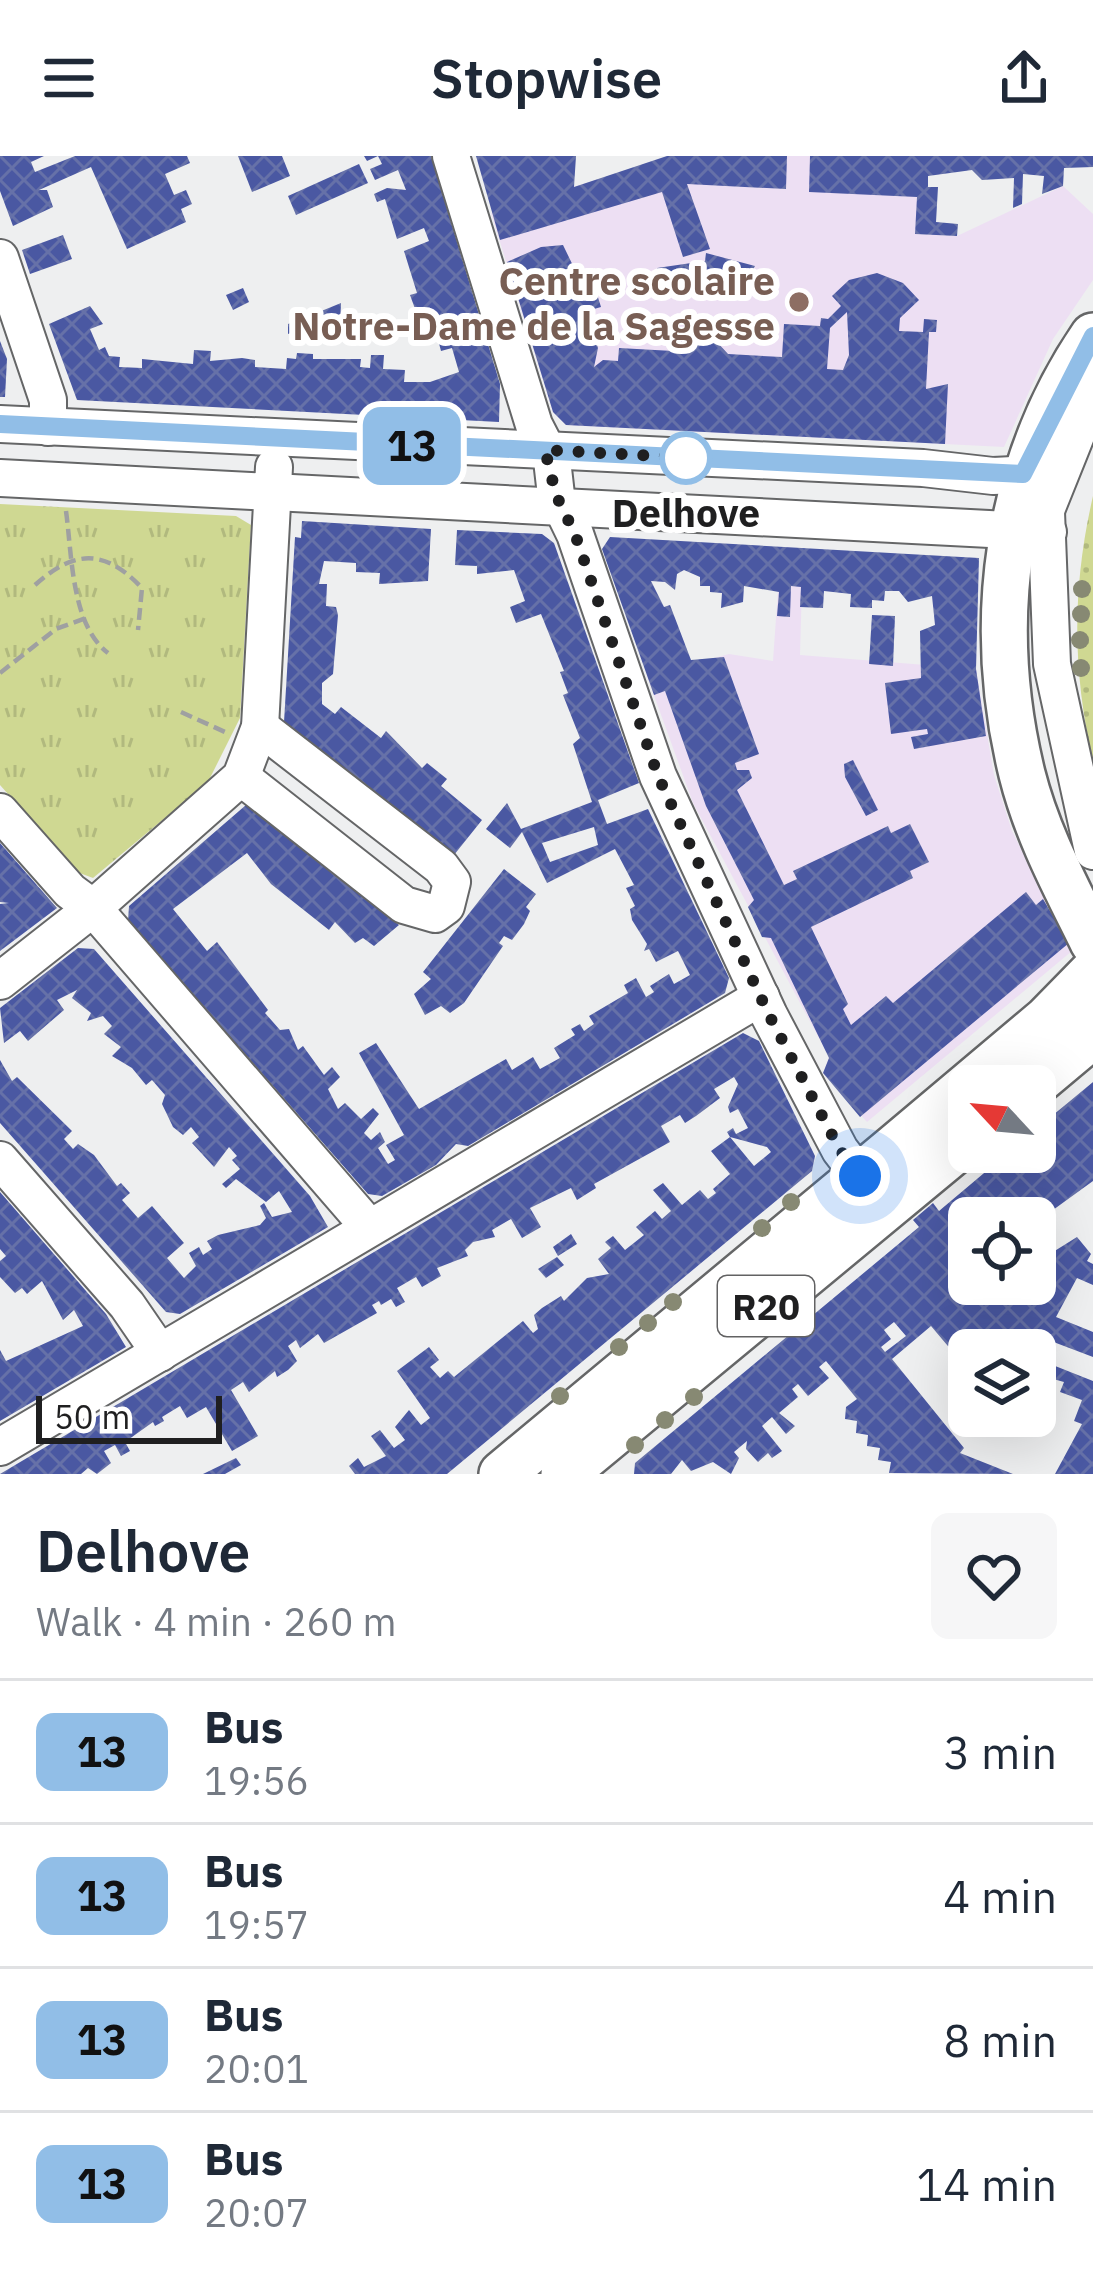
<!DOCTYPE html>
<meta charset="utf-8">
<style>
:root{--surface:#fff;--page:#f6f6f7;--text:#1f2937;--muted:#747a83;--line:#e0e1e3}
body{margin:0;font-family:"IBM Plex Sans",sans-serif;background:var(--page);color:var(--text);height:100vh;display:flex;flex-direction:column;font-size:45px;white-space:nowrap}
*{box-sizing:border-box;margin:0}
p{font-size:39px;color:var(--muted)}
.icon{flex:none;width:66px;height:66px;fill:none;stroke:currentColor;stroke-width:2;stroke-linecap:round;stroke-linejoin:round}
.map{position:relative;height:1318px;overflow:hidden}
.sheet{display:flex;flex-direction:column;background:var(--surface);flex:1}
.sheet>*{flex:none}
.badge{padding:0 24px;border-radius:18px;font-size:42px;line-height:78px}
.needle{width:78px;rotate:296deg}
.buttons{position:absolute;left:948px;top:909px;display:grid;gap:24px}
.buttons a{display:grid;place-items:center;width:108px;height:108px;border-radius:18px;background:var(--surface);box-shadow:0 12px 48px #0002;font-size:60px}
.scale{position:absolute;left:36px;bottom:30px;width:186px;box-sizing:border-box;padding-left:12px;border:6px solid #1f1f20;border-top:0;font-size:33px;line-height:42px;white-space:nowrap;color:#1f1f20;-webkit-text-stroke:9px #fff;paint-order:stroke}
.you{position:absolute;width:60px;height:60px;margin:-30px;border:9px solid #fff;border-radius:50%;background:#1a73e8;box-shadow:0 0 0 18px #1a73e833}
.map>.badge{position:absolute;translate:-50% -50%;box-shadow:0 0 0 6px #fff}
.round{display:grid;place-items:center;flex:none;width:126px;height:126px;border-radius:18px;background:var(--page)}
.head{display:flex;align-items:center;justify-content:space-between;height:204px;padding:0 36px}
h1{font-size:57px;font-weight:600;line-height:90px}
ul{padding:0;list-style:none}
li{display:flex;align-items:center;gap:36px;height:144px;padding:0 36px;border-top:3px solid var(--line)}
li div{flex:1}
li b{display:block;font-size:45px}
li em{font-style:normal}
li .badge{min-width:132px;font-weight:700;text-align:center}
header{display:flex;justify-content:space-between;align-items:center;height:156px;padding:0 36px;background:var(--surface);font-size:54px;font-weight:600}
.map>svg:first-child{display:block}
</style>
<header><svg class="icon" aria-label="menu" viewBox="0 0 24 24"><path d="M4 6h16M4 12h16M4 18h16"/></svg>Stopwise<svg class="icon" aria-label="share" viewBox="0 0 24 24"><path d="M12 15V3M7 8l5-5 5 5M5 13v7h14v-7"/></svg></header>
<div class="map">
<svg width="1093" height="1318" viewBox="0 0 1093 1318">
<defs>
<pattern id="grass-dots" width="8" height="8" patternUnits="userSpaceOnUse" patternTransform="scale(3)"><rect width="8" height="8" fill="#cfd892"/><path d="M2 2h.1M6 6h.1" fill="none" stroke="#b1b97e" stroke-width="1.8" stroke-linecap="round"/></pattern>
<pattern id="park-tufts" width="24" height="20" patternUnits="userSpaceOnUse" patternTransform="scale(3)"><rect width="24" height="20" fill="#cfd892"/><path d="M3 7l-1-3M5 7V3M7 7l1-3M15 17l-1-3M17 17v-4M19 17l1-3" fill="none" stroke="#b1b97e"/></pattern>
<pattern id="building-cross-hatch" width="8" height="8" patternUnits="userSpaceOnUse" patternTransform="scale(3)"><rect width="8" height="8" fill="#4a58a2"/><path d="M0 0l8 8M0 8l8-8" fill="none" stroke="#6671a8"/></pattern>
</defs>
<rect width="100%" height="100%" fill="#eeeff0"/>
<!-- education -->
<g fill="#eddff3">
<polygon points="672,0 920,0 916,78 957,80 1063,30 1093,58 1093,124 1053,183 1004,291 566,269 553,256 491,57"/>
<polygon points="781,391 803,393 800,499 976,513 994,619 1012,675 1072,795 867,966 823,917 829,901 693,647 647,520 729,498 773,505"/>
</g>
<!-- grass -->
<path fill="url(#grass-dots)" d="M1093 340V605C1072 514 1072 431 1093 340Z"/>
<!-- park -->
<polygon fill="url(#park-tufts)" points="0,348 236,360 251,369 240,562 208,626 93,722 77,716 0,629"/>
<!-- building -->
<g fill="url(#building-cross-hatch)" fill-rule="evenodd">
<polygon points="0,0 44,0 31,6 35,16 75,0 187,0 190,7 165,18 174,39 186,34 192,48 181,53 186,66 127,93 91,11 39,34 47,34 53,51 13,70 0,35"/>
<polygon points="238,0 282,0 290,20 252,36"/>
<polygon points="364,0 431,0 500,228 499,266 77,244 49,168 90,150 103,168 90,173 99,194 105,191 109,200 120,201 119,211 142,212 142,203 193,208 194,194 211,195 210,205 242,202 255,204 255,211 286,213 287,202 296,203 297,197 313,198 313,203 361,203 360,211 370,212 371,199 384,199 383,213 405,214 404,226 430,226 459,216 452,192 441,195 433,165 428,166 425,158 418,161 410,139 417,137 404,95 429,85 424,72 397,83 385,43 377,46 374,38 387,32 406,34 398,14 375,24 370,13 382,8 378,0 367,5"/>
<polygon points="476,0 576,0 574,31 667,0 787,0 786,33 687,28 710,93 683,101 662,36 500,84"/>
<polygon points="810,0 1093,0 1093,11 1064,12 1063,30 1042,38 1044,20 1023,18 1022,48 1013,52 1014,22 982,24 972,14 928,20 928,31 938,31 936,66 958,68 957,80 915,78 917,41 809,36"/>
<polygon points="359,8 368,27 296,59 288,40"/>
<polygon points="63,79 72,103 30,118 22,94"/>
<path d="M563 89 579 122V143L597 138 601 151 587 155 598 192 594 211 603 204 618 205 619 192 673 195 697 182 717 186 728 198 782 201 784 168 820 170 821 162 828 163 841 150 832 140 849 124 877 117 903 127 919 144 900 162 899 175 923 176 924 163 937 164 936 176H929L926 233 948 228 945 288 566 269 553 256 507 106 541 91ZM847 156 849 199 843 214 827 213 830 172Z"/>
<polygon points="706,97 755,110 743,132 704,120 664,126 657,112 705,105"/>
<polygon points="243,132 249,146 233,154 226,139"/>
<polygon points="341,147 340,170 319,156"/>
<polygon points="315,157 315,167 288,178 288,168"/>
<polygon points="0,185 7,203 5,241 0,241"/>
<polygon points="302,365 431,373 428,425 379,428 380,417 356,416 356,407 324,405 319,428 327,428 326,450 336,451 338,459 333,518 322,527 322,548 335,558 341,551 381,582 386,575 422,612 427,607 447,623 441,630 482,664 454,699 284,566 295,381 301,382"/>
<path d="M457 374 542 378 554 387 639 627 598 644 607 668 648 653 729 822 725 837 468 990 456 988 436 1009 382 1040 368 1038 128 765 129 750 246 649 399 769 374 790 363 782 355 787 335 766 329 774 271 728 247 697 173 753 207 795 217 786 268 854 265 857 280 874 289 873 298 894 303 890 324 919 332 911 340 921 328 933 338 953 345 947 361 963 373 952 379 958 364 977 371 984 380 976 385 986 378 992 388 1008 395 1004 386 989 404 979 359 897 376 887 419 953 506 903 512 914 533 901 540 913 560 902 554 892 575 879 571 873 580 868 584 875 594 868 589 860 628 837 624 829 636 822 646 841 654 836 650 830 669 818 674 828 690 819 678 795 656 806 649 793 644 795 647 788 632 764 630 753 635 750 626 732 634 729 615 693 547 727 522 676 510 692 486 673 507 647 521 673 592 646 573 588 580 582 563 539 568 537 560 516 564 515 541 458 516 467 510 451 525 445 514 414 477 418V410L455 409ZM594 671 598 689 550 706 542 687Z"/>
<polygon points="610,381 979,402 976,513 986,580 914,593 911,581 928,578 927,573 891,578 885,527 921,522 920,475 935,469 932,440 908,446 899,435 885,435 884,445 872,444 872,452 850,451 851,438 824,435 823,452 800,451 801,431 791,430 790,461 777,460 779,436 744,430 743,446 721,452 722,437 710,436 710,430 700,430 700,421 684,414 677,418 675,434 665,426 651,425 664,451 670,449 691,504 724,501 759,598 735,607 737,614 749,614 752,622 737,634 784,729 797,723 793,715 888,670 891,677 910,668 929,706 910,715 913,722 811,771 848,848 843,853 851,869 886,840 893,847 1026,736 1036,749 1043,743 1069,787 860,961 823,917 829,902 771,782 762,781 748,751 754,744 706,650 665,535 654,539 602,393"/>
<polygon points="872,459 895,460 893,510 869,508"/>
<polygon points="853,604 878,654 866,660 845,621 844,608"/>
<polygon points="0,687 57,752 0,795 0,748 9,747 0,746"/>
<polygon points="504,713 536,738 526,751 530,755 524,768 512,784 504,780 499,787 503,790 464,847 450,857 441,850 425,859 414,838 431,823 423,816"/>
<polygon points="78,792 94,793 310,1040 328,1071 180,1158 166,1156 0,967 0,904 12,925 17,921 72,975 64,983 73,993 78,988 94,999 117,1030 121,1027 130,1037 122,1044 138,1062 152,1050 184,1087 167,1102 184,1122 196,1110 189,1097 199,1091 203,1099 212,1093 207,1085 218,1079 260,1069 266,1062 260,1050 264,1047 272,1061 292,1056 279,1035 266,1046 236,1023 226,1032 222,1028 240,1013 232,1004 237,1000 229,991 214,1011 192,987 199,981 191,971 183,979 173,971 162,948 165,939 152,924 146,929 132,912 112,900 121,891 104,878 112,870 103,860 87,865 91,857 72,842 77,834 57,844 64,854 28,885 20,875 4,887 0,852"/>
<path d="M743 877 759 885 815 1000 812 1015 447 1318H355L349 1310 358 1302 364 1311 386 1300 371 1280 380 1274 394 1292 405 1284 395 1271 409 1254 421 1269 430 1262 397 1215 429 1191 439 1204 430 1211 440 1222 448 1215 454 1221 523 1165 533 1177 538 1173 534 1159 542 1152 561 1140 564 1145 587 1122 609 1118 598 1103 611 1092 605 1086 613 1080 625 1094 644 1079 636 1071 655 1055 662 1063 671 1055 653 1034 663 1027 682 1049 700 1034 708 1043 716 1037 713 1033 730 1018 711 995 730 981 727 976 733 972 736 978 748 972 738 953 730 957 728 951 738 928 734 921 714 933 720 942 696 960 685 967 680 959 661 970 670 986 594 1028 596 1032 577 1044 571 1032 530 1052 541 1071 522 1082 511 1063 492 1074 495 1081 473 1086 465 1094 468 1100 437 1112 441 1120 422 1131 416 1121 397 1132 405 1146 396 1151 391 1143 381 1149 379 1145 372 1149 377 1157 324 1187 318 1178 300 1192 296 1184 288 1190 297 1205 288 1214 277 1221 275 1215 249 1236 243 1226 231 1234 258 1280 232 1295 206 1251 187 1262 180 1250 162 1261 164 1265 155 1270 153 1266 125 1286 130 1295 121 1300 115 1289 104 1295 111 1307 97 1318 88 1312 81 1318H0ZM730 981 767 991 771 996 754 1010Z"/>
<path d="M1093 926V1025L1035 1067V1062H969V1128H1035V1074L1053 1096 1077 1081 1091 1098 1087 1105 1093 1108V1129L1077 1122 1056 1161 1093 1176V1201L1043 1182 1037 1194H969V1215L931 1170 892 1203 964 1292 960 1297 1013 1318 889 1317 891 1306 878 1304 880 1292 867 1290 868 1279 856 1277 857 1265 845 1263 846 1251 857 1243 826 1205 819 1211 829 1222 808 1240 798 1228 792 1233 798 1241 779 1257 795 1270 786 1278 772 1261 762 1270 782 1295 772 1302 768 1297 758 1306 746 1293 747 1285 734 1296 739 1302 731 1318 713 1306 691 1315 682 1304 671 1318H634L635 1307 919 1071 913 1064 933 1047 939 1055 1009 996H1035V974ZM894 1166 906 1180 885 1196 881 1191 891 1183 884 1174Z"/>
<polygon points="0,1036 106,1158 126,1191 0,1265 0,1194 6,1205 83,1170 74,1154 63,1164 42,1125 27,1138 22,1132 15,1137 0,1121 0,1105 6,1100 0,1093"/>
<polygon points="571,1078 577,1088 558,1100 553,1091"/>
<polygon points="557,1101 564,1109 546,1122 538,1113"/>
<polygon points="1035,1202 1093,1225 1093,1318 1055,1318 1082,1268 1074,1265 1082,1244 1060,1236 1064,1226 1035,1218"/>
<polygon points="236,1302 241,1309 225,1318 203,1318"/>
</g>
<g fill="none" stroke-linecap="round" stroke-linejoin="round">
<defs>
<g id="minor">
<polyline points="451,0 534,269 552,304 556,339 575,378 658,620 769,859 840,994 860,1020"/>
<polyline points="0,102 48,244 48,271"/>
<polyline points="0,268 923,312 993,320 1038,318 1041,323"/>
<polyline points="0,322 1048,376"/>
<polyline points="1046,354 1093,237"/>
<polyline points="1046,356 1052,508 1093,695"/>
<polyline points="241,621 404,749 435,758 446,750 452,726 441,711 260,571"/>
<polyline points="0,656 70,735 93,752 369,1071"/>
<polyline points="0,825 93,752 241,621 260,571 274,311"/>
<polyline points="1003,930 1093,854"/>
<polyline points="0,1004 127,1149 160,1197"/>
<polyline points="0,1291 761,841"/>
</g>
<g id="major">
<path d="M1093 180C1005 309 985 467 1022 618 1037 678 1066 731 1093 786"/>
<polyline points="1032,930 1093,879"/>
<polyline points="502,1318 895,991 1047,863 1093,816"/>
<polyline points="564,1318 969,983"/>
</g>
</defs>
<!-- minor casing -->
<use href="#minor" stroke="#656667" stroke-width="40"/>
<!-- major casing -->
<use href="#major" stroke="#656667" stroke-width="50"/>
<!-- path -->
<g stroke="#9fa0a1" stroke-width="4.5" stroke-dasharray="12 6" stroke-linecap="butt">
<path d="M66 355C72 398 71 469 108 497"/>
<path d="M35 429C75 393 105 393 142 432L138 474"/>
<polyline points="0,517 56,473 86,462"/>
<polyline points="181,556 225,576"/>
</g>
<!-- minor -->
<use href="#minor" stroke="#fff" stroke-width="36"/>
<!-- major -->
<use href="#major" stroke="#fff" stroke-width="45"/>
</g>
<!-- trees -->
<g fill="#878973">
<circle cx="1082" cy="433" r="9"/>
<circle cx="1081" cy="458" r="9"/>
<circle cx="1080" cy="484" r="9"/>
<circle cx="1081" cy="512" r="9"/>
<circle cx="791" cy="1046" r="9"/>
<circle cx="762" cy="1072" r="9"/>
<circle cx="673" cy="1146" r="9"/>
<circle cx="648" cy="1167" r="9"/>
<circle cx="619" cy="1191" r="9"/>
<circle cx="560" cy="1240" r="9"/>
<circle cx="694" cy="1241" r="9"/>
<circle cx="665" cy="1264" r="9"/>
<circle cx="635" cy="1289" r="9"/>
</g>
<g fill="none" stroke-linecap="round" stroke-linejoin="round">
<defs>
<polyline id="line" points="0,268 1023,318 1093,180"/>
</defs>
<!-- line casing -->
<use href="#line" stroke="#fff" stroke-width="27"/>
<!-- line -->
<use href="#line" stroke="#91bee7" stroke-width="18"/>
<!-- walk -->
<polyline stroke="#1f1f20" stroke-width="12" stroke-dasharray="0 21.6" points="686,302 697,302 545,294 556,339 575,378 658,620 769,859 840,994 860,1020"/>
</g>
<!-- markers -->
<circle fill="#8d6e63" stroke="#fff" stroke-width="4.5" cx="799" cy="146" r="12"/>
<circle fill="#fff" stroke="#91bee7" stroke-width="6" cx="686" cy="302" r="24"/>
<g text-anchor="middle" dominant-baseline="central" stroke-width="12" stroke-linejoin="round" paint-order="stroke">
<!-- shield labels -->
<rect fill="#fff" stroke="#626263" stroke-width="3" x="718" y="1120" width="96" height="60" rx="9"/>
<g font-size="36" font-weight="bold" fill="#1f1f20">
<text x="766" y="1150">R20</text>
</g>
<!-- education labels -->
<g font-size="39" font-weight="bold" fill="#785e54" stroke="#fff" text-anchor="end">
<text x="775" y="124">Centre scolaire<tspan x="775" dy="45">Notre-Dame de la Sagesse</tspan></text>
</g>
<!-- stop labels -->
<g font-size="39" font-weight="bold" fill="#1f1f20" stroke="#fff">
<text x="686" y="356">Delhove</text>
</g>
</g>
</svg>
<div class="buttons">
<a><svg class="needle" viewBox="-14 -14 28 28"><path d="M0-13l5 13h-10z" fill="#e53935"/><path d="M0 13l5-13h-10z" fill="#747a83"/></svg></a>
<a><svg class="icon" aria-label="locate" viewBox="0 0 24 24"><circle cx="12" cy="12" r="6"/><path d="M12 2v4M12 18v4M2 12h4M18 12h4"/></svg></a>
<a><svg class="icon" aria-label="layers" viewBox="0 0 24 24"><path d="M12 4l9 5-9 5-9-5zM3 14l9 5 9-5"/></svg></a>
</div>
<div class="scale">50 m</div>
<div class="you" style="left:860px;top:1020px"></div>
<b class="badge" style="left:412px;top:290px;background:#91bee7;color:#111">13</b>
</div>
<section class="sheet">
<div class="head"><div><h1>Delhove</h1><p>Walk · 4 min · 260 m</p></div><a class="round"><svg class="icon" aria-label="heart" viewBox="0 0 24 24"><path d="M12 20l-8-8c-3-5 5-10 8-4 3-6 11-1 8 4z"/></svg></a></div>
<ul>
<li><span class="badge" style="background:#91bee7;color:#111">13</span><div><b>Bus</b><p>19:56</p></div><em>3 min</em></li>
<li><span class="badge" style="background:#91bee7;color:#111">13</span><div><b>Bus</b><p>19:57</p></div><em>4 min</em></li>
<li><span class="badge" style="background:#91bee7;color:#111">13</span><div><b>Bus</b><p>20:01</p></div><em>8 min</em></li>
<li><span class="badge" style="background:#91bee7;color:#111">13</span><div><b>Bus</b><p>20:07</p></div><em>14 min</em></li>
</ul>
</section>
